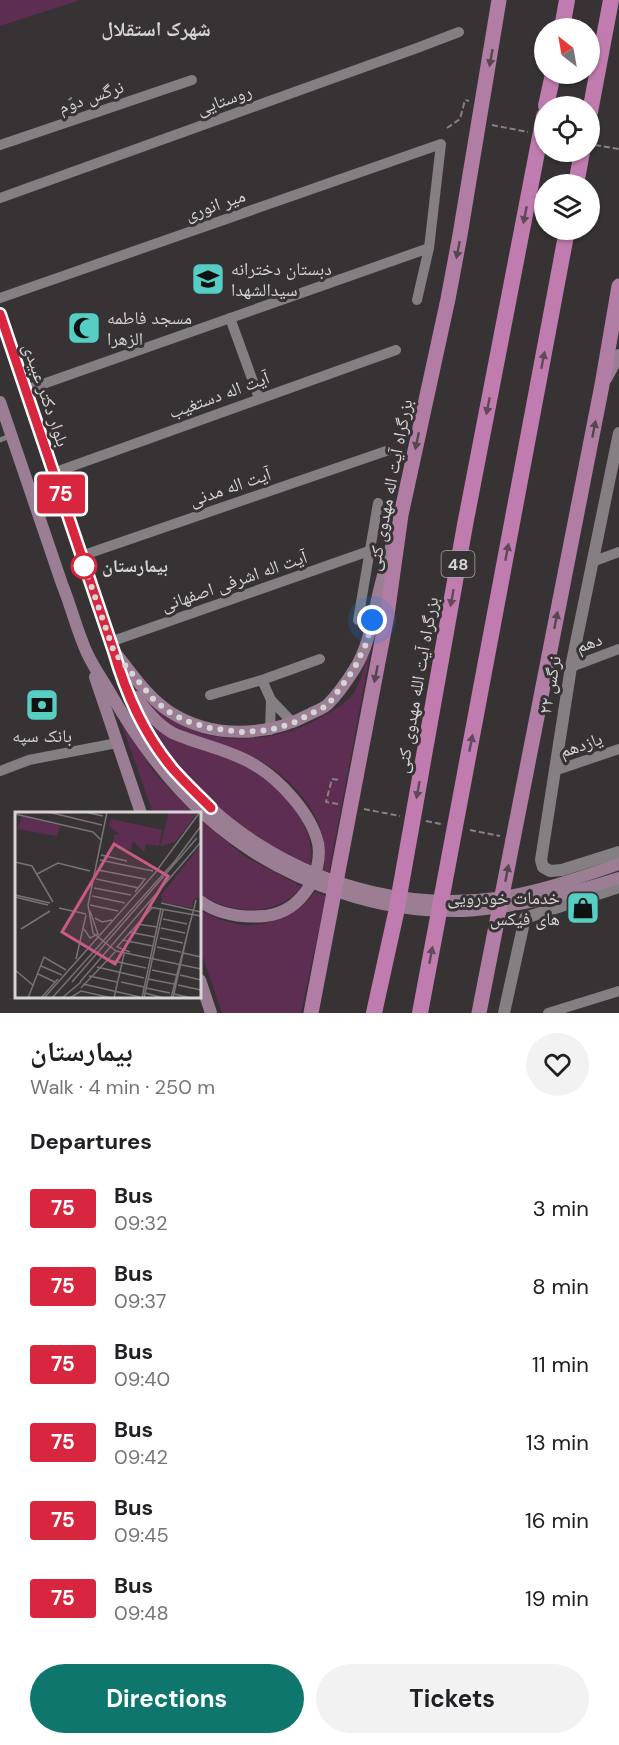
<!DOCTYPE html>
<meta charset="utf-8">
<style>
:root{--surface:#fff;--page:#f2f2f2;--text:#202124;--muted:#757577;--accent:#0f766e}
body{margin:0;font-family:"DM Sans","Noto Naskh Arabic",sans-serif;background:var(--page);color:var(--text);height:100vh;display:flex;flex-direction:column;font-size:22px;white-space:nowrap}
*{box-sizing:border-box;margin:0}
p{font-size:20px;color:var(--muted)}
.icon{flex:none;width:33px;height:33px;fill:none;stroke:currentColor;stroke-width:2;stroke-linecap:round;stroke-linejoin:round}
.map{position:relative;height:1013px;overflow:hidden}
.drawer{display:flex;flex-direction:column;background:var(--surface);flex:1}
.drawer>*{flex:none}
.badge{padding:0 12px;border-radius:4px;font-size:21px;line-height:39px}
.needle{width:39px;rotate:329deg}
.buttons{position:absolute;left:534px;top:18px;display:grid;gap:12px}
.buttons a{display:grid;place-items:center;width:66px;height:66px;border-radius:50%;background:var(--surface);box-shadow:0 2px 4px #0004;font-size:30px}
.you{position:absolute;width:30px;height:30px;margin:-15px;border:4px solid #fff;border-radius:50%;background:#1a73e8;box-shadow:0 0 0 9px #1a73e833}
.map>.badge{position:absolute;translate:-50% -50%;box-shadow:0 0 0 3px #fff}
h2{padding:0 30px;font-size:22px;line-height:54px}
.round{display:grid;place-items:center;flex:none;width:63px;height:63px;border-radius:32px;background:var(--page)}
.overview{display:flex;align-items:center;justify-content:space-between;height:102px;padding:0 30px}
h1{font-size:28px;font-weight:700;line-height:45px}
.cta{display:flex;gap:12px;margin-top:auto;padding:12px 30px}
.cta a{flex:1;height:69px;border-radius:36px;background:var(--accent);color:#fff;font-size:24px;font-weight:700;line-height:69px;text-align:center}
.cta a+a{background:var(--page);color:var(--text)}
ul{padding:0;list-style:none}
li{display:flex;align-items:center;gap:18px;height:78px;padding:0 30px}
li div{flex:1}
li b{display:block;font-size:22px}
li em{font-style:normal}
li .badge{min-width:66px;font-weight:700;text-align:center}
.map>svg:first-child{display:block}
</style>
<div class="map">
<svg width="619" height="1013" viewBox="0 0 619 1013">
<rect width="100%" height="100%" fill="#373335"/>
<!-- green -->
<g fill="#5e2d52">
<polygon points="0,0 80,0 0,26"/>
<path d="M375 628 329 872 323 870C335 820 288 770 244 753 228 747 212 742 196 737 190 735 183 734 178 731 157 719 145 700 131 681 144 694 156 709 171 719 210 746 271 743 312 722 325 715 344 706 353 694 364 677 369 647 375 628Z"/>
<path d="M141 711C164 723 187 735 210 747 228 756 246 765 262 777 287 795 318 832 310 865L252 837 225 815 181 770Z"/>
<polygon points="118,714 153,771 193,813 153,813"/>
<path d="M200 819 244 856 302 887C274 918 237 914 202 896L200 894Z"/>
<path d="M315 892 326 896 301 1013H222L200 949V910C228 925 251 931 281 918 296 912 306 904 315 892Z"/>
</g>
<g fill="none" stroke-linecap="round" stroke-linejoin="round">
<!-- path -->
<g stroke="#858284" stroke-width="2" stroke-dasharray="6 3" stroke-linecap="butt">
<polyline points="492,125 528,132"/>
<polyline points="447,128 460,119 465,100 469,101"/>
<polyline points="595,145 619,149"/>
<polyline points="338,804 326,802 332,779 341,780"/>
<polyline points="364,809 400,816"/>
<polyline points="426,821 441,824"/>
<polyline points="470,830 500,836"/>
</g>
<!-- service -->
<polyline stroke="#847f83" stroke-width="5" points="0,440 10,436"/>
<!-- minor -->
<g stroke="#847f83" stroke-width="10">
<polyline points="0,145 192,80"/>
<polyline points="0,198 417,48 459,32"/>
<polyline points="0,298 441,144 429,248 417,300"/>
<polyline points="230,318 259,398"/>
<polyline points="26,390 429,248"/>
<polyline points="53,473 396,350"/>
<polyline points="81,556 389,450"/>
<polyline points="592,562 619,552"/>
<polyline points="358,620 378,503"/>
<polyline points="110,642 369,551"/>
<polyline points="571,667 619,649"/>
<polyline points="262,680 271,700 293,723"/>
<polyline points="210,695 262,680 320,659"/>
<polyline points="270,730 271,700"/>
<polyline points="0,771 29,760 117,743"/>
<polyline points="554,771 619,749"/>
<polyline points="548,1013 619,991"/>
</g>
<!-- tertiary -->
<g stroke="#847f83" stroke-width="12">
<polyline points="619,433 571,667 541,860 543,867 550,871 562,870 619,852"/>
<polyline points="504,1013 525,918 619,887"/>
</g>
<!-- secondary -->
<g stroke="#9b7e94" stroke-width="12">
<path d="M0 314 114 652C160 817 329 920 497 898 538 892 579 878 619 864"/>
<polyline points="606,379 619,355"/>
<path d="M0 402C21 463 41 524 62 584 71 606 77 631 87 653 94 668 104 682 112 696 167 791 235 859 342 893 381 906 421 912 463 911 516 908 568 894 619 878"/>
<path d="M117 655C133 675 148 698 170 712 212 739 267 737 310 714 316 711 325 708 329 703 338 694 347 681 354 670 370 645 373 615 380 587 383 574 387 561 391 547"/>
<polyline points="95,677 141,813"/>
<path d="M136 697C146 710 157 724 171 732 176 735 183 737 188 739 210 747 233 752 253 764 279 779 311 813 318 843 321 858 316 875 309 887 299 903 284 914 265 916 242 918 219 915 200 901"/>
<polyline points="200,980 211,1013"/>
</g>
<!-- primary -->
<g stroke="#b27da4" stroke-width="15">
<polyline points="311,1013 387,615 401,515 448,299 460,235 499,0"/>
<polyline points="479,1013 602,385 619,286"/>
</g>
<!-- trunk -->
<g stroke="#c17caf" stroke-width="16">
<polyline points="562,28 567,0"/>
<polyline points="546,106 553,74"/>
<polyline points="590,112 611,0"/>
<polyline points="576,184 582,152"/>
<polyline points="374,1013 396,913 465,525 544,116"/>
<polyline points="420,1013 567,230"/>
</g>
</g>
<!-- one-way arrows -->
<defs><path id="oneway-solid" d="M-6-.8H1V-3.2L6.5 0L1 3.2V.8H-6Z" transform="scale(1.5)"/></defs>
<g fill="#564651">
<use href="#oneway-solid" transform="translate(491 58) rotate(100)"/>
<use href="#oneway-solid" transform="translate(458 250) rotate(101)"/>
<use href="#oneway-solid" transform="translate(594 429) rotate(-79)"/>
<use href="#oneway-solid" transform="translate(417 441) rotate(102)"/>
<use href="#oneway-solid" transform="translate(556 620) rotate(-79)"/>
<use href="#oneway-solid" transform="translate(376 674) rotate(101)"/>
<use href="#oneway-solid" transform="translate(507 873) rotate(-79)"/>
</g>
<g fill="#60495a">
<use href="#oneway-solid" transform="translate(525 215) rotate(101)"/>
<use href="#oneway-solid" transform="translate(543 360) rotate(-79)"/>
<use href="#oneway-solid" transform="translate(488 406) rotate(101)"/>
<use href="#oneway-solid" transform="translate(507 552) rotate(-79)"/>
<use href="#oneway-solid" transform="translate(452 598) rotate(100)"/>
<use href="#oneway-solid" transform="translate(471 743) rotate(-79)"/>
<use href="#oneway-solid" transform="translate(418 790) rotate(100)"/>
<use href="#oneway-solid" transform="translate(431 955) rotate(-79)"/>
</g>
<g fill="none" stroke-linecap="round" stroke-linejoin="round">
<defs>
<path id="line" d="M0 314 114 652C126 694 144 734 172 768 184 782 198 795 211 808"/>
</defs>
<!-- line casing -->
<use href="#line" stroke="#fff" stroke-width="14"/>
<!-- line -->
<use href="#line" stroke="#d7263d" stroke-width="9"/>
<!-- walk -->
<polyline stroke="#d7d4d6" stroke-width="6" stroke-dasharray="0 10.8" points="84,566 81,556 114,652 154,700 169,712 186,721 210,728 241,732 270,730 293,723 328,705 354,669 367,642 372,620"/>
</g>
<!-- icons -->
<defs>
<symbol id="school-square" viewBox="-11 -11 22 22"><rect x="-9" y="-9" width="18" height="18" rx="4" fill="#56cec3" stroke="#373335"/><path d="M0-5L7-2L0 1L-7-2ZM-4 1L0 2.5L4 1V4Q0 6-4 4Z" fill="#111"/></symbol>
<symbol id="mosque-square" viewBox="-11 -11 22 22"><rect x="-9" y="-9" width="18" height="18" rx="4" fill="#56cec3" stroke="#373335"/><path d="M3.5-4.9A6 6 0 1 0 3.5 4.9A5 5 0 1 1 3.5-4.9Z" fill="#111"/></symbol>
<symbol id="bank-square" viewBox="-11 -11 22 22"><rect x="-9" y="-9" width="18" height="18" rx="4" fill="#56cec3" stroke="#373335"/><path d="M-6-4H6V4H-6ZM0-2.3a2.3 2.3 0 1 0 0 4.6a2.3 2.3 0 1 0 0-4.6Z" fill="#111"/></symbol>
<symbol id="shop-square" viewBox="-11 -11 22 22"><rect x="-9" y="-9" width="18" height="18" rx="4" fill="#56cec3" stroke="#373335"/><path d="M-5-2.5h2.3a2.7 3.5 0 0 1 5.4 0H5L5.5 6h-11ZM-1.5-2.5h3a1.5 2.3 0 0 0-3 0Z" fill="#111"/></symbol>
</defs>
<g fill-rule="evenodd">
<use href="#school-square" x="189" y="260" width="38" height="38"/>
<use href="#mosque-square" x="65" y="309" width="38" height="38"/>
<use href="#bank-square" x="23" y="686" width="38" height="38"/>
<use href="#shop-square" x="564" y="889" width="38" height="38"/>
</g>
<!-- markers -->
<circle fill="#fff" stroke="#d7263d" stroke-width="3" cx="84" cy="566" r="12"/>
<g text-anchor="middle" dominant-baseline="central" stroke-width="6" stroke-linejoin="round" paint-order="stroke">
<!-- shield labels -->
<rect fill="#373335" stroke="#a7a4a6" stroke-width="1.5" x="441.5" y="551" width="33" height="26" rx="4.5"/>
<g font-size="16" font-weight="bold" fill="#d7d4d6">
<text x="458" y="564">48</text>
</g>
<!-- street labels -->
<g font-size="18" fill="#d7d4d6" stroke="#373335">
<text transform="translate(91 97) rotate(-19)">نرگس دوّم</text>
<text transform="translate(224 100) rotate(-20)">روستایی</text>
<text transform="translate(215 205) rotate(-19)">میر انوری</text>
<text transform="translate(46 395) rotate(71)">بلوار دکتر عبیدی</text>
<text transform="translate(219 395) rotate(-20)">آیت اله دستغیب</text>
<text transform="translate(390 485) rotate(-79)">بزرگراه آیت اله مهدوی کنی</text>
<text transform="translate(230 487) rotate(-19)">آیت اله مدنی</text>
<text transform="translate(234 581) rotate(-19)">آیت اله اشرفی اصفهانی</text>
<text transform="translate(589 643) rotate(-20)">دهم</text>
<text transform="translate(417 685) rotate(-80)">بزرگراه آیت الله مهدوی کنی</text>
<text transform="translate(550 685) rotate(-80)">نرگس ۲۲</text>
<text transform="translate(581 745) rotate(-19)">یازدهم</text>
</g>
<!-- poi labels -->
<g font-size="18" fill="#d7d4d6" stroke="#373335" text-anchor="start">
<text x="231" y="269">دبستان دخترانه<tspan x="231" dy="21">سیدالشهدا</tspan></text>
<text x="107" y="318">مسجد فاطمه<tspan x="107" dy="21">الزهرا</tspan></text>
<text x="42" y="736" text-anchor="middle">بانک سپه</text>
<text x="560" y="898" text-anchor="end">خدمات خودرویی<tspan x="560" dy="21">های فیکس</tspan></text>
</g>
<!-- stop labels -->
<g font-size="18" font-weight="bold" fill="#d7d4d6" stroke="#373335" text-anchor="start">
<text x="102" y="566">بیمارستان</text>
</g>
<!-- neighbourhood labels -->
<g font-size="20" font-weight="bold" fill="#d7d4d6" stroke="#373335">
<text x="156" y="29">شهرک استقلال</text>
</g>
</g>
<!-- overview -->
<g transform="translate(15 812)">
<rect width="186" height="186" fill="#373335"/>
<path d="M154 0H183L161 29 145 35ZM7 4 45 14 42 24 2 17ZM96 7 147 18 144 34 131 32 129 40 118 29 116 38 97 34 100 22 106 23 94 14ZM186 33V84L178 88 177 96 147 90 146 83Z" fill="#5e2d52"/>
<path fill="none" stroke="#777375" stroke-width="1.5" d="M33 0 87 13M70 0 88 4M92 0 73 93 78 121 101 139 186 157M0 2 78 20 86 28M86 43 112 49M85 48 138 59M0 50 17 54 38 90M83 58 130 67 120 80M22 62 43 51 75 59M81 67 124 76M79 76 116 83M0 83 35 91M77 84 110 91M0 85 33 93M146 91 186 100M75 93 103 99M134 95 186 104M44 96 71 102M80 106 87 110 97 108M148 107 172 112M122 112 142 115M146 116 170 121M6 117 35 99M69 117 75 126 83 122 75 99M114 120 140 125M145 126 168 131M107 128 138 134M142 135 166 140M115 140 102 135 137 96M168 141 186 145M61 147 71 103M94 148 131 156M26 154 47 163M82 155 129 166M0 158 19 174M137 158 161 163M23 162 40 170M165 163 186 168M74 164 102 170M133 167 159 172M57 170 182 26M65 170 186 30M106 170 129 175M68 172 125 185M163 173 186 178M66 176 100 140M131 176 155 181M130 181 149 186M159 182 177 186M13 186 29 145 51 158M26 186 43 167M29 186 140 61 185 0M37 186 160 49 186 14M47 186 66 170M55 186 66 179 97 186M99 186 109 142M127 186 146 96M129 186 148 98M156 186 181 88M158 186 175 110"/>
<path fill="#c95a86" fill-opacity="0.15" stroke="#c95a86" stroke-width="3" d="M99 32 153 64 100 152 47 120Z"/>
<rect width="186" height="186" fill="none" stroke="#d7d4d6" stroke-width="3"/>
</g>
</svg>
<div class="buttons">
<a><svg class="needle" viewBox="-14 -14 28 28"><path d="M0-13l5 13h-10z" fill="#e53935"/><path d="M0 13l5-13h-10z" fill="#757577"/></svg></a>
<a><svg class="icon" aria-label="locate" viewBox="0 0 24 24"><circle cx="12" cy="12" r="6"/><path d="M12 2v4M12 18v4M2 12h4M18 12h4"/></svg></a>
<a><svg class="icon" aria-label="layers" viewBox="0 0 24 24"><path d="M12 4l9 5-9 5-9-5zM3 14l9 5 9-5"/></svg></a>
</div>
<div class="you" style="left:372px;top:620px"></div>
<b class="badge" style="left:61px;top:494px;background:#d7263d;color:#fff">75</b>
</div>
<section class="drawer">
<div class="overview"><div><h1>بیمارستان</h1><p>Walk · 4 min · 250 m</p></div><a class="round"><svg class="icon" aria-label="heart" viewBox="0 0 24 24"><path d="M12 20l-8-8c-3-5 5-10 8-4 3-6 11-1 8 4z"/></svg></a></div>
<h2>Departures</h2>
<ul>
<li><span class="badge" style="background:#d7263d;color:#fff">75</span><div><b>Bus</b><p>09:32</p></div><em>3 min</em></li>
<li><span class="badge" style="background:#d7263d;color:#fff">75</span><div><b>Bus</b><p>09:37</p></div><em>8 min</em></li>
<li><span class="badge" style="background:#d7263d;color:#fff">75</span><div><b>Bus</b><p>09:40</p></div><em>11 min</em></li>
<li><span class="badge" style="background:#d7263d;color:#fff">75</span><div><b>Bus</b><p>09:42</p></div><em>13 min</em></li>
<li><span class="badge" style="background:#d7263d;color:#fff">75</span><div><b>Bus</b><p>09:45</p></div><em>16 min</em></li>
<li><span class="badge" style="background:#d7263d;color:#fff">75</span><div><b>Bus</b><p>09:48</p></div><em>19 min</em></li>
</ul>
<div class="cta"><a>Directions</a><a>Tickets</a></div>
</section>
